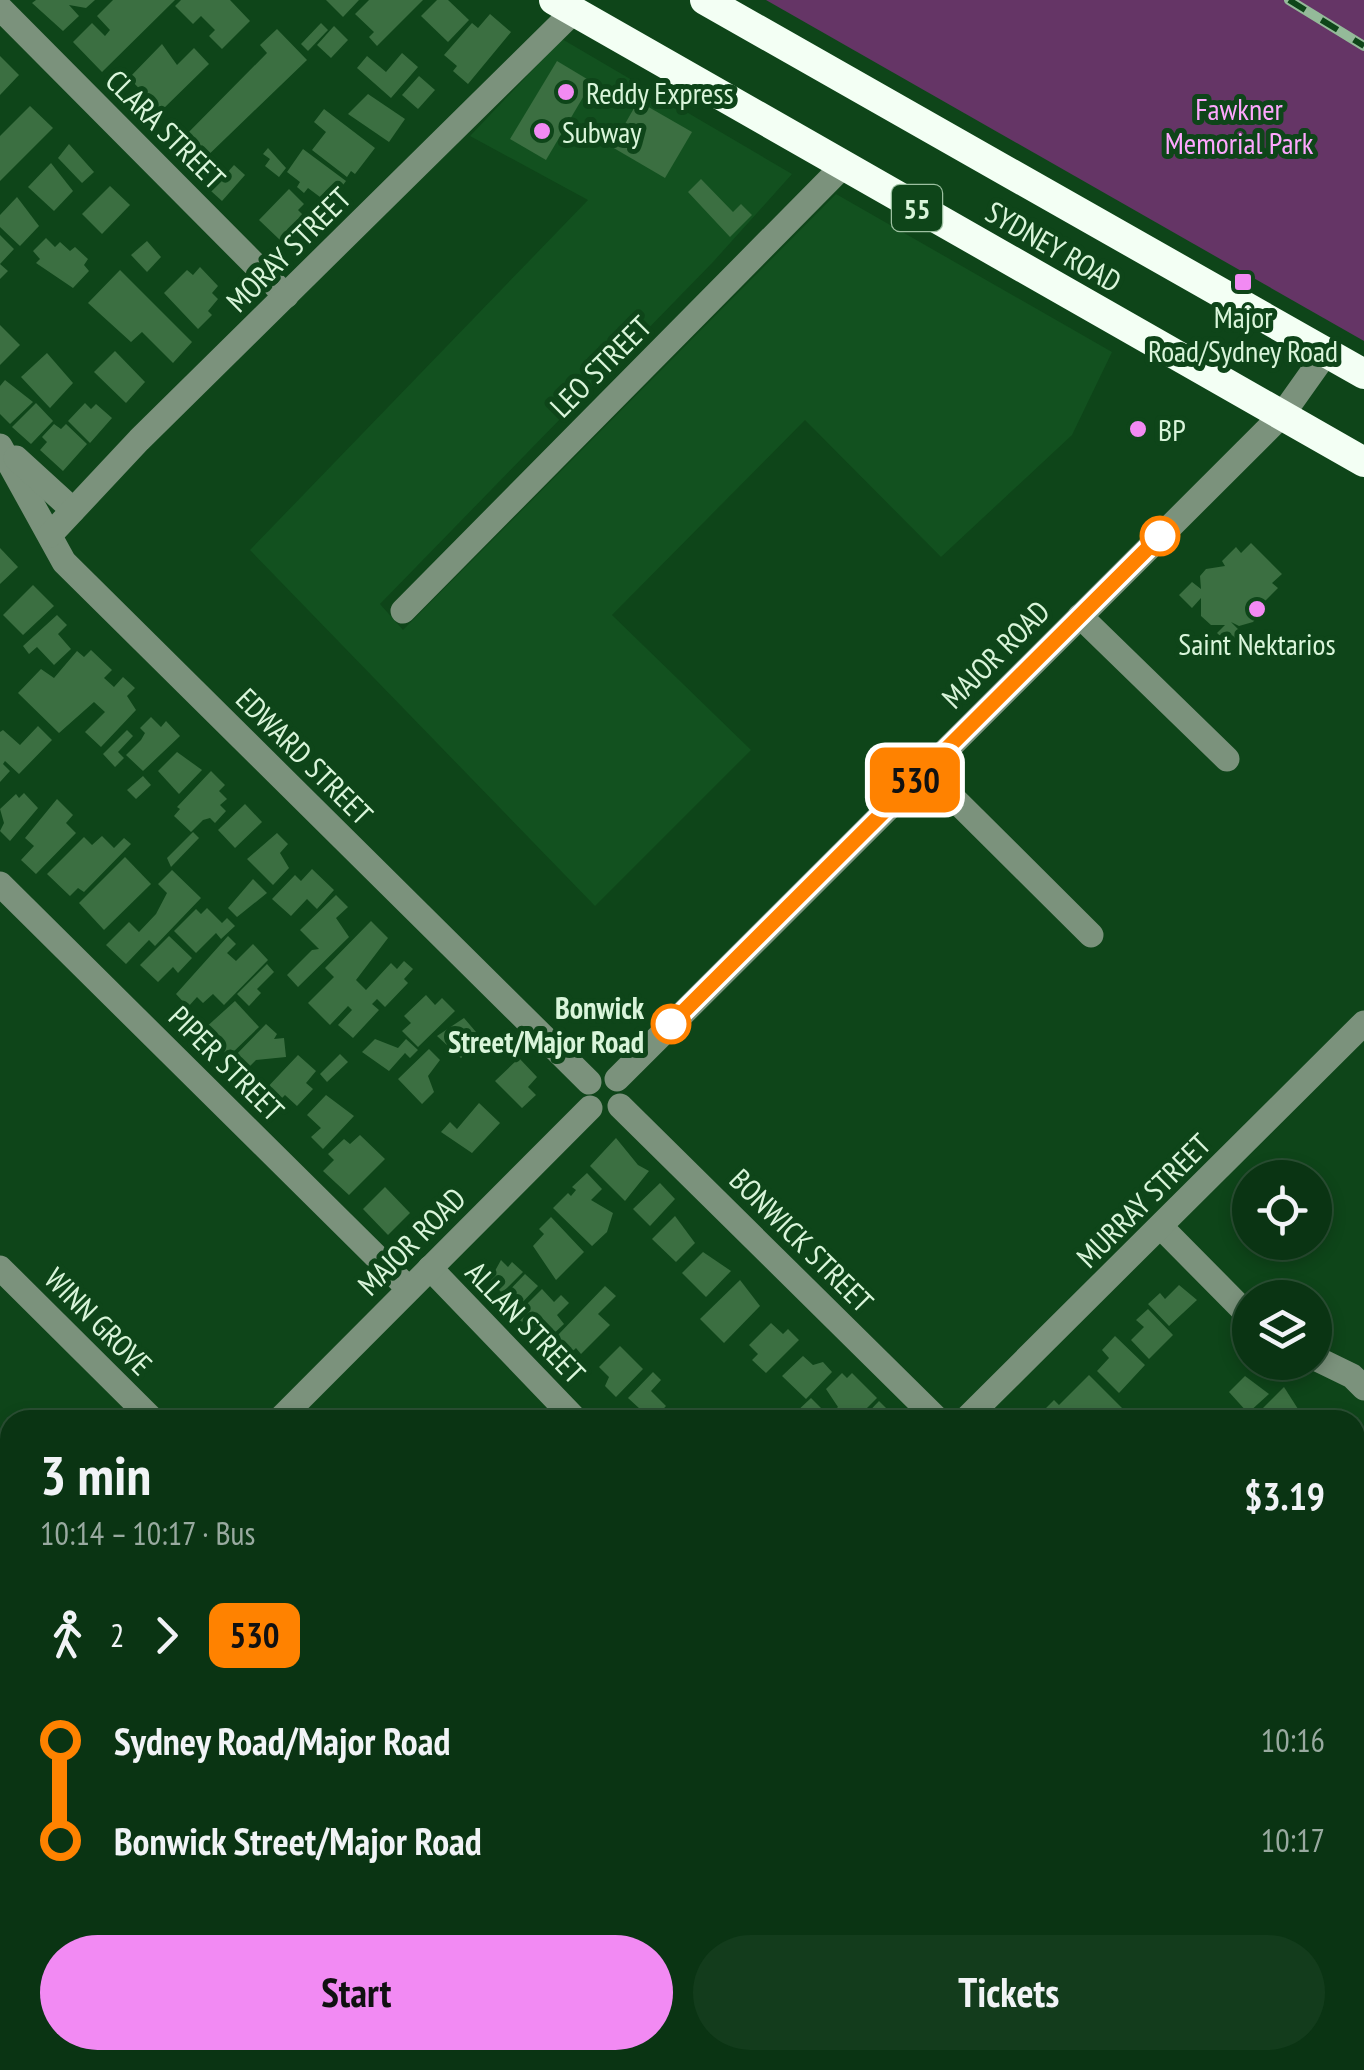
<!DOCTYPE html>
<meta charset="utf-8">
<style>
:root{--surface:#0a3413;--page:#133c1c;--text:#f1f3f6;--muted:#99aaa0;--line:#2a4f33;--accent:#f28af3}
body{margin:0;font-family:"PT Sans Narrow",sans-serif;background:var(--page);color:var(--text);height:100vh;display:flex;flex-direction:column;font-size:38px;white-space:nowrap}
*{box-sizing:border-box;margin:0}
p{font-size:32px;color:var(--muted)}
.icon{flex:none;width:55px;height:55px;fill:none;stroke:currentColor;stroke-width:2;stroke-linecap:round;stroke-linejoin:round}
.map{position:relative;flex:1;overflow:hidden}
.sheet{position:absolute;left:0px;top:1410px;width:1365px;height:660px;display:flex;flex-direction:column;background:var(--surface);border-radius:30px 30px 0 0;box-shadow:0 5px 15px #0003,0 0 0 2px var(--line)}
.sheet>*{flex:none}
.badge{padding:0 20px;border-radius:15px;font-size:35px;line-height:65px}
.controls{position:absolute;left:1232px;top:1160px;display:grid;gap:20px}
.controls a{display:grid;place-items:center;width:100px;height:100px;border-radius:50%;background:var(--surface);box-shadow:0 5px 15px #0003,0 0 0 2px var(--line);font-size:50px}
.map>.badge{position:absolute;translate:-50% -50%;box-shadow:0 0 0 5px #fff}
.legs{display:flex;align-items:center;gap:15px;height:110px;padding:0 40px;font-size:32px}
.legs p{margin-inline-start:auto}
.summary{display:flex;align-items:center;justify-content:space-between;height:170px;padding:0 40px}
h1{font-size:55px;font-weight:700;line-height:75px}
.cta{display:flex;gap:20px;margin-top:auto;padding:20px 40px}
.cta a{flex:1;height:115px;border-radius:60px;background:var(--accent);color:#111;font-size:40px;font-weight:700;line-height:115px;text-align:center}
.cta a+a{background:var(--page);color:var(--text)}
ul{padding:0 40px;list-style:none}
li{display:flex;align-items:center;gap:35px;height:100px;font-size:38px}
li i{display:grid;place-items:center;width:15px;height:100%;margin:0 12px;background:currentColor}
li i::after{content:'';width:25px;height:25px;margin:-12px;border:8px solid;border-radius:50%;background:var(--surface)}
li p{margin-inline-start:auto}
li:first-child i{background:linear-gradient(#0000 50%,currentColor 0)}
li:last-child i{background:linear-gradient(currentColor 50%,#0000 0)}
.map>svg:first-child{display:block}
</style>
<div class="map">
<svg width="1364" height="2070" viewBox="0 0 1364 2070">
<rect width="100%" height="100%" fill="#0e4519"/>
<!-- built -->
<polygon fill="#12511f" points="562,39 792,174 713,262 380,604 403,630 836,194 1112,352 1072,435 941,557 805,420 612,615 751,750 595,906 250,550 588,200 470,136"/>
<!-- green -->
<g fill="#653566">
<polygon points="766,0 1364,0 1364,341"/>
<polygon points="526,2060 642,2060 651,2070 516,2070"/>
</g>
<!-- building -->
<g fill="#3b6f41">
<polygon points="36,0 95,0 86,8 69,5 79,16 63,31 32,3"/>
<polygon points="113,0 175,0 102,72 73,42 92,23 105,36 110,30 97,16"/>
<polygon points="181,0 230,0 250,21 222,49 209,36 215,30 201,16 193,24 175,6"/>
<polygon points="326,0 359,0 343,17"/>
<polygon points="369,0 423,0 377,46 369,37 374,32 355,14"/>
<polygon points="437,0 448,0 469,20 448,42 421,16"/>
<polygon points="490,14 511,32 468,84 453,71 457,66 444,55 472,23 478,28"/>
<polygon points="321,23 328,30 308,51 301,44"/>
<polygon points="334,26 348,40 331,58 317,45"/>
<polygon points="277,29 307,60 199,164 178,143 267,53 260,45"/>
<polygon points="162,44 177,65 194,48 209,64 161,111 129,78"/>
<polygon points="402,53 418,67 391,98 357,68 367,56 386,72"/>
<polygon points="0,56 19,75 0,95"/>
<polygon points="557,61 592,82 546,160 510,139"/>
<polygon points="419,76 435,90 418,109 402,95"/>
<polygon points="368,94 405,119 389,142 348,114"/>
<polygon points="638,101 692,132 665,178 612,147"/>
<polygon points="30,106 53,128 0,181 0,136"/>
<polygon points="324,109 375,148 355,174 351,171 347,177 312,150 326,132 314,122"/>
<polygon points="69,144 94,172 82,183 58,158"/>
<polygon points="268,148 286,168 279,177 265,166 270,159 263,154"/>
<polygon points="303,149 346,181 340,189 335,186 324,200 308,188 304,193 297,187 300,182 287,172"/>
<polygon points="51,163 73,191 54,211 28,187"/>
<polygon points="234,165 245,175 222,201 211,191"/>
<polygon points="701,179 733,212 741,204 752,215 730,237 688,192"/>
<polygon points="110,186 130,205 102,234 82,214"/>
<polygon points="289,189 304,204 298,210 308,220 294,235 289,231 280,240 259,220"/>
<polygon points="17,197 39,226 20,246 0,227 0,215"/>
<polygon points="0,235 14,249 0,264 8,271 0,279"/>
<polygon points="46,238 55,247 60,242 70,251 75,247 88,259 84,265 89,271 73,288 36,263 40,259 33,251"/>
<polygon points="147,241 161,257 147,272 131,255"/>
<polygon points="200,267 218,286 212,293 218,299 208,311 212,315 198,329 164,293 187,270 193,275"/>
<polygon points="120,270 192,342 173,363 142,332 131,342 88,303"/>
<polygon points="0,325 20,345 0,365"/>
<polygon points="115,351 145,382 126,403 94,372"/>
<polygon points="47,353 73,383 50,408 21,377"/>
<polygon points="5,380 33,402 10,424 0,414 0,386"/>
<polygon points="36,403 53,421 31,444 12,427"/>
<polygon points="85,403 91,409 96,404 112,418 90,443 68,421"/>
<polygon points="54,424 61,429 66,424 87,444 63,471 40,450 47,442 42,437"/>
<polygon points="1251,543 1282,574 1272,583 1278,588 1263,603 1259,599 1259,615 1253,622 1239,626 1231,622 1242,633 1230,645 1217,633 1225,625 1211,625 1201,616 1201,598 1192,608 1179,595 1192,582 1201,589 1200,576 1206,569 1225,566 1222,561 1236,547 1241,553"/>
<polygon points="0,548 18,567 0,584"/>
<polygon points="33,585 54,606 23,635 3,615"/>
<polygon points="57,615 67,625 58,634 71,649 54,665 37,647 29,654 23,646"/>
<polygon points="91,650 112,670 104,678 114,687 123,677 135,688 127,696 136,710 101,747 85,732 105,712 94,702 59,733 18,693 41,669 54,678 77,651 84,657"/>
<polygon points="151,717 161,727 166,721 180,736 143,771 126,755 141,740 145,733 140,728"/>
<polygon points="38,726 52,740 19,774 5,761 3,764 10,771 0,782 0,732 3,730 20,745"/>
<polygon points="127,730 133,736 118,752 124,758 115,767 103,754"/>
<polygon points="177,752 202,770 179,794 158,771"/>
<polygon points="211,771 225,785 219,791 227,799 220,805 226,811 215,823 210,818 203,820 191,832 174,816 180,809 177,807"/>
<polygon points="143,776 151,785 136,799 127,790"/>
<polygon points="24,793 38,808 10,841 0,831 4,823 0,809 16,794 19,798"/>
<polygon points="57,799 73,815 66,823 76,833 36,874 21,860 34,846 25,838"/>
<polygon points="245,804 262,822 235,848 218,830"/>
<polygon points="193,832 199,838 171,867 167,858"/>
<polygon points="277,833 288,844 280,853 289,868 273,885 247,859"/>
<polygon points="102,836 114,848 124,838 131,844 84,892 78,888 70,896 47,874 84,837 92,845"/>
<polygon points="125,857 151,884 104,930 79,903"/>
<polygon points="312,869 334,890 317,909 307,899 291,916 272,899 295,875 301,881"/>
<polygon points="172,870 201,898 155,946 149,940 126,964 106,945 129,922 139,932 156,914 167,893 158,884"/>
<polygon points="253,879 267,893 237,917 228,908"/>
<polygon points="336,895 348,907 336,918 349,937 298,987 287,975 312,950 319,949 300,930"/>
<polygon points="207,908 222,923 227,918 235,926 221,939 216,933 196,953 174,931 196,909 201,914"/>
<polygon points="371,921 388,938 356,980 366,990 391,963 397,969 404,961 413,969 404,979 408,983 385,1007 377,999 372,1004 379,1010 353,1038 338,1025 352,1010 348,1006 330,1025 308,1003 334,977 325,968"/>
<polygon points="169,936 192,958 178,973 173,967 158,982 140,965"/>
<polygon points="228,936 236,944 227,953 236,961 253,944 268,960 224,1005 213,994 203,1003 197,997 188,1007 176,994"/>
<polygon points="267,964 274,972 257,989 261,993 249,1006 237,994"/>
<polygon points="426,995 435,1005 442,998 455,1011 418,1047 402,1031 411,1023 404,1016"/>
<polygon points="235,1001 259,1027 228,1057 203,1030"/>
<polygon points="464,1018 476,1032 469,1038 475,1045 461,1058 437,1036"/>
<polygon points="266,1024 277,1034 274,1039 284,1038 286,1057 256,1060 246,1070 233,1058"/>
<polygon points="375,1039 398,1048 406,1039 418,1050 410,1058 405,1053 389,1071 362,1052"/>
<polygon points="429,1049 440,1060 428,1076 434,1092 422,1104 398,1079"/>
<polygon points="340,1054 348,1062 327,1082 320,1074"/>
<polygon points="298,1055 316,1071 306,1083 313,1089 297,1106 285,1095 276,1104 263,1092"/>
<polygon points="519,1058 537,1077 528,1087 536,1095 522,1108 495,1081"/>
<polygon points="326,1095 354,1116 323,1149 311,1137 321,1128 307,1115"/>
<polygon points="479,1103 500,1123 472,1153 441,1132 450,1122 457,1129"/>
<polygon points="360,1135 385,1159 349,1195 323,1171 334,1160 328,1154 344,1139 350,1144"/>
<polygon points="616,1138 638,1165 649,1171 625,1201 590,1166"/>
<polygon points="587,1173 602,1189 591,1200 613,1213 607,1232 592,1246 553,1208 568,1193 571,1196 576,1190 572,1187"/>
<polygon points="660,1183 675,1199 650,1226 633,1209"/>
<polygon points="385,1187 410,1213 388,1235 363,1209"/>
<polygon points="675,1216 695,1243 676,1262 652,1239"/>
<polygon points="551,1217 584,1252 556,1280 533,1246 544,1234 539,1229"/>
<polygon points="703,1252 731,1271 706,1297 682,1273"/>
<polygon points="501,1260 508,1267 512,1262 523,1272 502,1293 490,1280"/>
<polygon points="525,1274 538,1286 516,1309 505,1295"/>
<polygon points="740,1280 760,1306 724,1343 700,1319"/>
<polygon points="1179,1285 1197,1300 1169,1326 1148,1304 1160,1293 1165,1299"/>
<polygon points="605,1286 616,1296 598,1314 610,1325 581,1354 576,1348 572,1352 557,1336"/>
<polygon points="542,1289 554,1302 561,1295 569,1303 557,1315 564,1324 549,1338 543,1333 536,1340 529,1333 534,1328 519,1320 523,1316 519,1312"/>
<polygon points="1148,1309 1173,1335 1149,1359 1131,1340 1144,1327 1136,1320"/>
<polygon points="771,1323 783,1334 788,1329 799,1340 766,1373 752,1360 758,1354 749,1345"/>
<polygon points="1115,1336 1145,1365 1119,1393 1097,1371 1109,1358 1102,1350"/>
<polygon points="620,1346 643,1369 616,1397 605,1386 609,1377 599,1367"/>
<polygon points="803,1356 813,1365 823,1362 832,1372 806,1399 782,1376"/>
<polygon points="653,1372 661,1380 651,1391 666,1406 653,1420 640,1420 635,1415 640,1409 628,1398"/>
<polygon points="842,1373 847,1378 852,1373 877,1398 855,1420 837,1420 831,1414 838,1407 826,1389"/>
<polygon points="1089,1375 1134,1420 1047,1420 1049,1417 1043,1411 1054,1400 1059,1405"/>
<polygon points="1245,1376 1269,1394 1248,1413 1229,1392"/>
<polygon points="1284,1387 1298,1409 1287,1420 1276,1420 1263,1408"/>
<polygon points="811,1398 833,1420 801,1420 794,1414"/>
<polygon points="879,1401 898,1420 861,1420"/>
<polygon points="1358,1439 1364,1445 1364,1482 1359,1487 1355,1483"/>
<polygon points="1359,1671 1364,1676 1364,1716 1355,1707 1355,1676"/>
</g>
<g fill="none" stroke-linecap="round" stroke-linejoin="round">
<!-- minor -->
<g stroke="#7b927c" stroke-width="25">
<polyline points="0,8 286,296"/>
<polyline points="0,446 64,562 589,1082"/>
<polyline points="16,458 73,510"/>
<polyline points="50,535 139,440 574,11"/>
<polyline points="403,611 843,166"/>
<polyline points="1080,616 1227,759"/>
<polyline points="925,770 1091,935"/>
<polyline points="0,884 409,1289"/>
<polyline points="617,1079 1282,415 1326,353"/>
<polyline points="620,1106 938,1420"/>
<polyline points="1162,1228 1250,1317"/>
<polyline points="0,1268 153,1420"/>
<polyline points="430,1268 576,1420"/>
<polyline points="1315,1358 1352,1376 1364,1388"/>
<polyline points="279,1420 590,1108"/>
<polyline points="965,1420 1364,1023"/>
<polyline points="0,1653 10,1663"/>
<polyline points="0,1699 10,1689"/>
<polyline points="1355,1803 1363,1816 1355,1827"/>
<polyline points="0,2039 10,2049"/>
<polyline points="21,2060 31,2070"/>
<polyline points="403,2060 413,2070"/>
<polyline points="821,2060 831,2070"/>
<polyline points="1093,2070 1103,2060"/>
</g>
<!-- highway -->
<g stroke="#f3fff4" stroke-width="30">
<polyline points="554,0 1364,462"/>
<polyline points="705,0 1364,374"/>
</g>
<defs>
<polyline id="rail" points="1289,0 1364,46"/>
</defs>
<!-- rail casing -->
<use href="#rail" stroke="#94ba99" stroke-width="10"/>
<!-- rail -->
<use href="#rail" stroke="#0e4519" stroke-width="6" stroke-dasharray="19" stroke-linecap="butt"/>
</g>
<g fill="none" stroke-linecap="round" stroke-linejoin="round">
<defs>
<polyline id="line-1" points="671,1024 1160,536"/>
</defs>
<!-- line-1 casing -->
<use href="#line-1" stroke="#fff" stroke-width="22"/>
<!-- line-1 -->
<use href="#line-1" stroke="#ff8200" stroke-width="15"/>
</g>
<!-- markers -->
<g fill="#f28af3" stroke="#0e4519" stroke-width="4">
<circle cx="566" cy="92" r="10"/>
<circle cx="542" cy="131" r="10"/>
<rect x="1233" y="272" width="20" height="20" rx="5"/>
<circle cx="1138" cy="429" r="10"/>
<circle cx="1257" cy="609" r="10"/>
</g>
<g fill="#fff" stroke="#ff8200" stroke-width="5">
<circle cx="1160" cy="536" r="18"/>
<circle cx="671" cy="1024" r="18"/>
</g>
<g text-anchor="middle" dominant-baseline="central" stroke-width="10" stroke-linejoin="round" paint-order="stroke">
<!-- shield labels -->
<rect fill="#0e4519" stroke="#9cc0a0" stroke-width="2.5" x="892" y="185" width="50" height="46" rx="8"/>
<g font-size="28" font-weight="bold" fill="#d9f5da">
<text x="917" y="208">55</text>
</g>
<!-- poi labels -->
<g font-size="30" fill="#d9f5da" stroke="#0e4519" text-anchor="start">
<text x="586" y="92">Reddy Express</text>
<text x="562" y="131">Subway</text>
<text x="1243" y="316" text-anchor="middle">Major<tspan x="1243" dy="34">Road/Sydney Road</tspan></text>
<text x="1158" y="429">BP</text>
<text x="1257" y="643" text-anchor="middle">Saint Nektarios</text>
</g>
<!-- park labels -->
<g font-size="30" fill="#fea7fe" stroke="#0e4519">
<text x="1239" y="108">Fawkner<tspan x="1239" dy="34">Memorial Park</tspan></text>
</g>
<!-- street labels -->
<g font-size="30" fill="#d9f5da" stroke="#0e4519">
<text transform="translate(166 129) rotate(45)">CLARA STREET</text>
<text transform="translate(1054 246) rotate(30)">SYDNEY ROAD</text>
<text transform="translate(288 249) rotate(-45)">MORAY STREET</text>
<text transform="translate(600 366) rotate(-45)">LEO STREET</text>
<text transform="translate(995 654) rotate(-45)">MAJOR ROAD</text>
<text transform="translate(305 756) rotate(45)">EDWARD STREET</text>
<text transform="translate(227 1063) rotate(45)">PIPER STREET</text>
<text transform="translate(1143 1200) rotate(-45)">MURRAY STREET</text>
<text transform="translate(802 1240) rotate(45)">BONWICK STREET</text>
<text transform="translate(411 1241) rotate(-45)">MAJOR ROAD</text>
<text transform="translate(99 1321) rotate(45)">WINN GROVE</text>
<text transform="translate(526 1322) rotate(46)">ALLAN STREET</text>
</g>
<!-- stop labels -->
<g font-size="30" font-weight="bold" fill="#d9f5da" stroke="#0e4519" text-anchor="end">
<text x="644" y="1007">Bonwick<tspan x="644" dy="34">Street/Major Road</tspan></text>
</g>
</g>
</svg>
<div class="controls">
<a><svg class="icon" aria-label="locate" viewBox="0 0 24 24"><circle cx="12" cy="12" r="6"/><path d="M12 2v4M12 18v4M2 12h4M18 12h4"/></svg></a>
<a><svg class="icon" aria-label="layers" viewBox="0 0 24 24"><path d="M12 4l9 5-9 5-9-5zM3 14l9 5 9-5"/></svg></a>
</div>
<b class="badge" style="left:915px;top:780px;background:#ff8200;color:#111">530</b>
<section class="sheet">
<div class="summary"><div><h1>3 min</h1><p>10:14 – 10:17 · Bus</p></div><b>$3.19</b></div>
<div class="legs"><svg class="icon" aria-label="walk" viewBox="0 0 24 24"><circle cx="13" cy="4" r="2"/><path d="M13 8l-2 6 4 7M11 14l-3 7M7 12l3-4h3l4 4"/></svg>2<svg class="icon" aria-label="forward" viewBox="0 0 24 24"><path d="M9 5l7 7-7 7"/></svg><b class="badge" style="background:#ff8200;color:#111">530</b></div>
<ul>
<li><i style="color:#ff8200"></i><b>Sydney Road/Major Road</b><p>10:16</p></li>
<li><i style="color:#ff8200"></i><b>Bonwick Street/Major Road</b><p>10:17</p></li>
</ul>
<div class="cta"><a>Start</a><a>Tickets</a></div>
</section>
</div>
